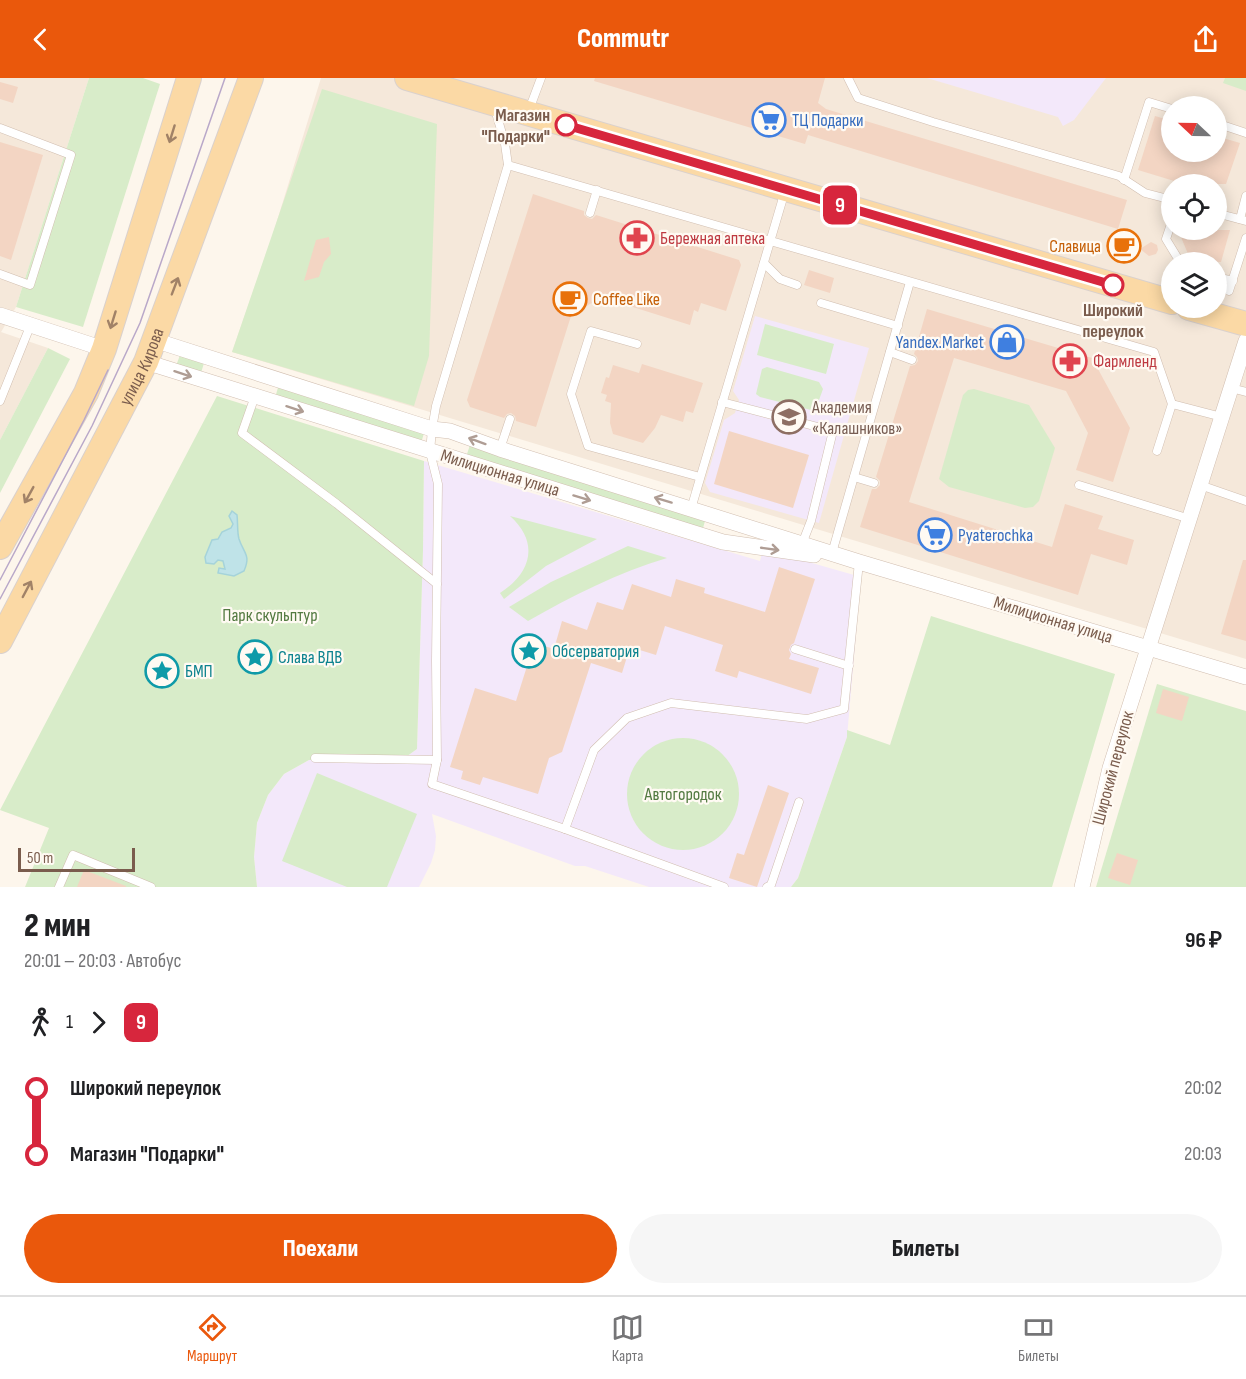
<!DOCTYPE html>
<html lang="ru">
<meta charset="utf-8">
<style>
:root{--surface:#fff;--page:#f6f6f6;--text:#202124;--muted:#757577;--line:#e0e0e0;--accent:#ea580c}
body{margin:0;font-family:"Sofia Sans Condensed",sans-serif;background:var(--page);color:var(--text);height:100vh;display:flex;flex-direction:column;font-size:22px;white-space:nowrap}
*{box-sizing:border-box;margin:0}
p{font-size:20px;color:var(--muted)}
.icon{flex:none;width:33px;height:33px;fill:none;stroke:currentColor;stroke-width:2;stroke-linecap:round;stroke-linejoin:round}
.map{position:relative;height:809px;overflow:hidden}
.drawer{display:flex;flex-direction:column;background:var(--surface);flex:1}
.drawer>*{flex:none}
.badge{padding:0 12px;border-radius:9px;font-size:21px;line-height:39px}
.needle{width:39px;rotate:292deg}
.tools{position:absolute;left:1161px;top:18px;display:grid;gap:12px}
.tools a{display:grid;place-items:center;width:66px;height:66px;border-radius:50%;background:var(--surface);box-shadow:0 3px 15px #0003;font-size:30px}
.scale{position:absolute;left:18px;bottom:15px;width:117px;box-sizing:border-box;padding-left:6px;border:3px solid #7a5c4d;border-top:0;font-size:16px;line-height:21px;white-space:nowrap;color:#7a5c4d;-webkit-text-stroke:4px #fffaf3;paint-order:stroke}
.map>.badge{position:absolute;translate:-50% -50%;box-shadow:0 0 0 3px #fff}
.legs{display:flex;align-items:center;gap:9px;height:66px;padding:0 24px;font-size:20px}
.legs p{margin-inline-start:auto}
.headline{display:flex;align-items:center;justify-content:space-between;height:102px;padding:0 24px}
h1{font-size:33px;font-weight:800;line-height:45px}
.primary-button{display:flex;gap:12px;margin-top:auto;padding:12px 24px}
.primary-button a{flex:1;height:69px;border-radius:36px;background:var(--accent);color:#fff;font-size:24px;font-weight:800;line-height:69px;text-align:center}
.primary-button a+a{background:var(--page);color:var(--text)}
ul{padding:0 24px;list-style:none}
li{display:flex;align-items:center;gap:21px;height:66px;font-size:22px}
li i{display:grid;place-items:center;width:9px;height:100%;margin:0 8px;background:currentColor}
li i::after{content:'';width:15px;height:15px;margin:-8px;border:4px solid;border-radius:50%;background:var(--surface)}
li p{margin-inline-start:auto}
li:first-child i{background:linear-gradient(#0000 50%,currentColor 0)}
li:last-child i{background:linear-gradient(currentColor 50%,#0000 0)}
header{display:flex;justify-content:space-between;align-items:center;height:78px;padding:0 24px;background:var(--accent);color:#fff;font-size:27px;font-weight:800}
.dock{display:flex;justify-content:space-around;align-items:center;height:84px;border-top:2px solid var(--line);background:var(--surface);font-size:16px;color:var(--muted)}
.dock a{display:grid;justify-items:center;gap:3px}
.dock .current{color:var(--accent)}
.map>svg:first-child{display:block}
</style>
<header><svg class="icon" aria-label="back" viewBox="0 0 24 24"><path d="M15 5l-7 7 7 7"/></svg>Commutr<svg class="icon" aria-label="share" viewBox="0 0 24 24"><path d="M12 15V3M7 8l5-5 5 5M5 13v7h14v-7"/></svg></header>
<div class="map">
<svg width="1246" height="809" viewBox="0 0 1246 809">
<rect width="100%" height="100%" fill="#fdf6ec"/>
<!-- residential -->
<g fill="#f5e8da" fill-rule="evenodd">
<polygon points="0,0 89,0 16,229 1,254 48,270 0,362"/>
<path d="M321 0H1246V581L232 274 272 159ZM1172 28H1216V74H1172ZM1172 106H1216V152H1172ZM1172 184H1216V230H1172Z"/>
</g>
<!-- education -->
<g fill="#f3e8fa">
<polygon points="927,0 1106,0 1074,42 1063,48 1058,39"/>
<polygon points="755,238 869,270 819,445 710,414 705,405 724,342 735,335 739,322 733,313"/>
<polygon points="424,383 760,483 763,471 861,499 847,659 798,800 791,809 649,809 585,788 575,788 432,736 436,758 435,772 431,785 419,809 257,809 254,779 257,745 268,717 284,696 309,682 403,681 417,671 423,472"/>
</g>
<!-- green -->
<g fill="#d8ecc9">
<polygon points="89,0 143,0 160,6 83,249 16,229"/>
<polygon points="1225,0 1246,0 1246,13 1223,5"/>
<polygon points="322,11 437,46 429,278 414,328 232,274"/>
<polygon points="765,246 834,266 826,296 757,277"/>
<polygon points="48,270 70,281 0,415 0,362"/>
<polygon points="180,277 204,285 201,295 176,288"/>
<polygon points="767,289 819,304 823,311 815,333 760,319 756,316 762,291"/>
<polygon points="279,306 425,352 421,365 275,320"/>
<polygon points="974,311 1029,327 1055,370 1039,423 1033,429 1025,430 949,409 939,401 963,317 968,312"/>
<polygon points="217,318 424,383 423,472 417,671 403,681 309,682 284,696 268,717 257,745 254,779 257,809 25,809 49,750 0,732"/>
<polygon points="470,367 706,440 702,453 466,379"/>
<path d="M510 438 597 461 546 488 504 521 500 515C531 495 540 465 510 438Z"/>
<path d="M628 468 667 480C619 494 572 518 528 543L509 529 551 504Z"/>
<polygon points="931,538 1115,596 1052,809 791,809 798,800 847,659 847,652 890,667"/>
<polygon points="1157,606 1246,633 1246,809 1096,809"/>
<circle cx="683" cy="716" r="56"/>
<polygon points="317,695 417,736 387,809 347,809 282,783"/>
</g>
<!-- water -->
<path fill="#bfe3e8" stroke="#a5d3da" stroke-width="1.5" d="M232 433 237 437C238 445 237 454 239 461 244 476 251 477 244 493L234 498 218 495 219 490 225 491 223 483 218 482 214 486 206 485 205 479 212 462 218 461 222 454 231 450 233 446 229 438Z"/>
<!-- building -->
<g fill="#f3d5c3">
<polygon points="595,0 825,0 818,25 826,31 1127,122 1118,151 808,57 805,66 594,3"/>
<polygon points="0,4 18,9 13,25 0,21"/>
<polygon points="1155,38 1172,43 1172,74 1216,74 1216,58 1240,65 1226,106 1184,106 1138,92"/>
<polygon points="0,64 43,77 11,182 0,178"/>
<polygon points="533,116 584,133 584,137 588,140 592,141 596,137 739,182 741,187 726,233 701,225 698,234 694,232 690,247 601,219 571,238 536,349 516,343 515,338 511,335 507,336 504,340 470,329 467,322"/>
<polygon points="1178,152 1230,152 1221,184 1191,183"/>
<polygon points="329,159 331,176 324,184 319,199 304,203 316,162"/>
<polygon points="1151,164 1157,167 1158,172 1156,176 1149,178 1140,171"/>
<polygon points="809,192 834,200 830,215 804,207"/>
<polygon points="927,231 1092,280 1130,350 1113,404 1076,392 1088,355 1066,313 954,280 909,424 1052,469 1065,426 1103,438 1098,451 1134,462 1127,487 1091,476 1078,517 860,449 872,411 876,411 880,407 880,403 876,399 910,288 915,287 918,283 917,279 914,276"/>
<polygon points="642,286 703,305 693,335 686,333 683,344 661,337 655,350 643,365 613,356 610,345 611,325 605,323 607,317 601,315 606,299 609,300 613,287 639,295"/>
<polygon points="729,353 809,377 793,430 714,406"/>
<polygon points="1243,482 1246,482 1246,563 1221,556"/>
<polygon points="779,489 815,501 794,565 791,567 789,572 791,576 789,581 819,590 811,616 739,593 737,600 715,593 723,567 665,548 656,577 630,569 622,595 591,585 562,674 549,680 538,716 483,699 480,707 461,701 463,693 450,689 475,610 516,623 528,585 517,574 519,564 525,562 554,571 562,543 587,552 597,524 623,532 632,506 671,519 676,501 705,510 704,515 765,534"/>
<polygon points="1163,611 1189,619 1182,643 1156,635"/>
<polygon points="768,707 789,715 757,809 729,800 737,775 744,777"/>
<polygon points="1117,775 1138,782 1130,807 1108,800"/>
<polygon points="84,792 126,808 126,809 77,809"/>
</g>
<g fill="none" stroke-linecap="round" stroke-linejoin="round">
<defs>
<g id="lane">
<polyline points="848,0 858,20 933,44 1119,98 1145,115 1172,122"/>
<polyline points="495,31 505,66 508,87 436,328 432,351 430,374 438,406 436,583 437,682 432,706 565,751 594,672 627,640 671,625 807,641 844,631 859,484"/>
<polyline points="529,32 541,0"/>
<polyline points="1216,45 1246,55"/>
<polyline points="0,50 71,77 30,207 0,196"/>
<polyline points="508,87 1154,274 1172,326 1222,339"/>
<polyline points="1124,102 1149,24 1172,31"/>
<polyline points="590,135 597,112"/>
<polyline points="1216,135 1246,143"/>
<polyline points="1240,141 1246,118"/>
<polyline points="1172,143 1166,161 1180,184"/>
<polyline points="764,185 780,201 797,207"/>
<polyline points="1216,199 1233,203"/>
<polyline points="1229,213 1246,160"/>
<polyline points="821,225 898,248"/>
<polyline points="637,266 591,253 571,316 588,368 700,399"/>
<polyline points="890,274 912,282"/>
<polyline points="1231,310 1246,314"/>
<polyline points="255,318 242,355 337,426 437,506"/>
<polyline points="0,323 31,246"/>
<polyline points="722,324 833,353 811,443 802,466"/>
<polyline points="500,371 510,341"/>
<polyline points="1157,373 1172,326"/>
<polyline points="854,399 874,405"/>
<polyline points="1079,407 1190,441"/>
<polyline points="1200,407 1246,423"/>
<polyline points="691,431 785,113"/>
<polyline points="832,475 910,204"/>
<polyline points="795,571 849,588"/>
<polyline points="315,680 437,682"/>
<polyline points="565,751 724,809"/>
<polyline points="59,809 73,777 151,809"/>
<polyline points="767,809 771,807 799,724"/>
</g>
<g id="street">
<polyline points="0,237 104,271"/>
<polyline points="154,262 432,351 450,353 500,371 859,484 1246,599"/>
<polyline points="146,284 723,464 814,477"/>
<polyline points="1082,809 1110,690 1246,263"/>
</g>
<g id="primary">
<polyline points="407,0 1172,224"/>
<polyline points="1189,230 1246,246"/>
<polyline points="0,469 86,315 104,271 189,0"/>
<path id="s1" d="M0 563 146 284 251 0"/>
</g>
</defs>
<!-- lane casing -->
<use href="#lane" stroke="#d1beb0" stroke-width="9"/>
<!-- street casing -->
<use href="#street" stroke="#d1beb0" stroke-width="16"/>
<!-- primary casing -->
<use href="#primary" stroke="#dad1cd" stroke-width="26"/>
<!-- lane -->
<use href="#lane" stroke="#fff" stroke-width="8"/>
<!-- street -->
<use href="#street" stroke="#fff" stroke-width="15"/>
<!-- primary -->
<use href="#primary" stroke="#fbd9a5" stroke-width="24"/>
<!-- tram -->
<g stroke="#b9a8c9" stroke-width="1.5">
<polyline points="0,502 84,342 108,292"/>
<polyline points="0,521 92,348 140,245 225,0"/>
</g>
</g>
<!-- one-way arrows -->
<defs><path id="oneway-shaft" d="M-6 0H5M1.5-3L5.5 0L1.5 3" fill="none" stroke-width="1.6" stroke-linecap="round" stroke-linejoin="round" transform="scale(1.5)"/></defs>
<g stroke="#a18267">
<use href="#oneway-shaft" transform="translate(172 56) rotate(107)"/>
<use href="#oneway-shaft" transform="translate(175 208) rotate(-69)"/>
<use href="#oneway-shaft" transform="translate(113 242) rotate(107)"/>
<use href="#oneway-shaft" transform="translate(29 417) rotate(119)"/>
<use href="#oneway-shaft" transform="translate(27 511) rotate(-62)"/>
</g>
<g stroke="#af9d94">
<use href="#oneway-shaft" transform="translate(183 296) rotate(18)"/>
<use href="#oneway-shaft" transform="translate(295 331) rotate(18)"/>
<use href="#oneway-shaft" transform="translate(477 363) rotate(-160)"/>
<use href="#oneway-shaft" transform="translate(582 420) rotate(17)"/>
<use href="#oneway-shaft" transform="translate(663 422) rotate(-163)"/>
<use href="#oneway-shaft" transform="translate(770 471) rotate(8)"/>
</g>
<g fill="none" stroke-linecap="round" stroke-linejoin="round">
<defs>
<polyline id="line-1" points="566,47 1113,207"/>
</defs>
<!-- line-1 casing -->
<use href="#line-1" stroke="#fff" stroke-width="14"/>
<!-- line-1 -->
<use href="#line-1" stroke="#d7263d" stroke-width="9"/>
</g>
<!-- icons -->
<defs>
<symbol id="supermarket-ring" viewBox="-11 -11 22 22"><circle r="9.5" fill="#fffaf3" stroke="#3f7fe0" stroke-width="1.5"/><path d="M-6-5.5h2.5l.6 2H6L4.5 2H-2.5L-4.4-4H-6ZM-1.5 3.2a1.3 1.3 0 1 0 .1 0ZM3 3.2a1.3 1.3 0 1 0 .1 0Z" fill="#3f7fe0"/></symbol>
<symbol id="pharmacy-ring" viewBox="-11 -11 22 22"><circle r="9.5" fill="#fffaf3" stroke="#e0444e" stroke-width="1.5"/><path d="M-2-6h4v4h4v4h-4v4h-4v-4h-4v-4h4Z" fill="#e0444e"/></symbol>
<symbol id="cafe-ring" viewBox="-11 -11 22 22"><circle r="9.5" fill="#fffaf3" stroke="#e8710a" stroke-width="1.5"/><path d="M-5.5-4.5H6V0H3Q3 3.5 0 3.5H-2.5Q-5.5 3.5-5.5 0ZM3-3.2v2h1.7v-2ZM-6 4.5H4V6H-6Z" fill="#e8710a"/></symbol>
<symbol id="shop-ring" viewBox="-11 -11 22 22"><circle r="9.5" fill="#fffaf3" stroke="#3f7fe0" stroke-width="1.5"/><path d="M-5-2.5h2.3a2.7 3.5 0 0 1 5.4 0H5L5.5 6h-11ZM-1.5-2.5h3a1.5 2.3 0 0 0-3 0Z" fill="#3f7fe0"/></symbol>
<symbol id="school-ring" viewBox="-11 -11 22 22"><circle r="9.5" fill="#fffaf3" stroke="#8d6e63" stroke-width="1.5"/><path d="M0-5L7-2L0 1L-7-2ZM-4 1L0 2.5L4 1V4Q0 6-4 4Z" fill="#8d6e63"/></symbol>
<symbol id="sight-ring" viewBox="-11 -11 22 22"><circle r="9.5" fill="#fffaf3" stroke="#0f9aa8" stroke-width="1.5"/><path d="M0-6L1.8-2.2L6-1.7L2.9 1.2L3.7 5.4L0 3.3L-3.7 5.4L-2.9 1.2L-6-1.7L-1.8-2.2Z" fill="#0f9aa8"/></symbol>
</defs>
<g fill-rule="evenodd">
<use href="#supermarket-ring" x="750" y="23" width="38" height="38"/>
<use href="#pharmacy-ring" x="618" y="141" width="38" height="38"/>
<use href="#cafe-ring" x="1105" y="149" width="38" height="38"/>
<use href="#cafe-ring" x="551" y="202" width="38" height="38"/>
<use href="#shop-ring" x="988" y="245" width="38" height="38"/>
<use href="#pharmacy-ring" x="1051" y="264" width="38" height="38"/>
<use href="#school-ring" x="770" y="320" width="38" height="38"/>
<use href="#supermarket-ring" x="916" y="438" width="38" height="38"/>
<use href="#sight-ring" x="510" y="554" width="38" height="38"/>
<use href="#sight-ring" x="236" y="560" width="38" height="38"/>
<use href="#sight-ring" x="143" y="574" width="38" height="38"/>
</g>
<!-- markers -->
<g fill="#fff" stroke="#d7263d" stroke-width="3">
<circle cx="566" cy="47" r="10"/>
<circle cx="1113" cy="207" r="10"/>
</g>
<g text-anchor="middle" dominant-baseline="central" stroke-width="4.5" stroke-linejoin="round" paint-order="stroke">
<!-- stop labels -->
<g font-size="18" font-weight="bold" fill="#7a5c4d" stroke="#fffaf3" text-anchor="end">
<text x="550" y="37">Магазин<tspan x="550" dy="21">"Подарки"</tspan></text>
<text x="1113" y="232" text-anchor="middle">Широкий<tspan x="1113" dy="21">переулок</tspan></text>
</g>
<!-- shop labels -->
<g font-size="18" fill="#366cbe" stroke="#fffaf3" text-anchor="start">
<text x="792" y="42">ТЦ Подарки</text>
<text x="984" y="264" text-anchor="end">Yandex.Market</text>
<text x="958" y="457">Pyaterochka</text>
</g>
<!-- health labels -->
<g font-size="18" fill="#be3a42" stroke="#fffaf3" text-anchor="start">
<text x="660" y="160">Бережная аптека</text>
<text x="1093" y="283">Фармленд</text>
</g>
<!-- food labels -->
<g font-size="18" fill="#c56008" stroke="#fffaf3" text-anchor="end">
<text x="1101" y="168">Славица</text>
<text x="593" y="221" text-anchor="start">Coffee Like</text>
</g>
<!-- street labels -->
<g font-size="18" fill="#7a5c4d" stroke="#fffaf3">
<text stroke="none"><textPath href="#s1" startOffset="309">улица Кирова</textPath></text>
<text transform="translate(500 395) rotate(17)">Милиционная улица</text>
<text transform="translate(1053 542) rotate(17)">Милиционная улица</text>
<text transform="translate(1113 690) rotate(-75)">Широкий переулок</text>
</g>
<!-- education labels -->
<g font-size="18" fill="#785e54" stroke="#fffaf3" text-anchor="start">
<text x="812" y="329">Академия<tspan x="812" dy="21">«Калашников»</tspan></text>
</g>
<!-- park labels -->
<g font-size="18" fill="#537a41" stroke="#fffaf3">
<text x="270" y="537">Парк скульптур</text>
<text x="683" y="716">Автогородок</text>
</g>
<!-- culture labels -->
<g font-size="18" fill="#0d838f" stroke="#fffaf3" text-anchor="start">
<text x="552" y="573">Обсерватория</text>
<text x="278" y="579">Слава ВДВ</text>
<text x="185" y="593">БМП</text>
</g>
</g>
</svg>
<div class="tools">
<a><svg class="needle" viewBox="-14 -14 28 28"><path d="M0-13l5 13h-10z" fill="#e53935"/><path d="M0 13l5-13h-10z" fill="#757577"/></svg></a>
<a><svg class="icon" aria-label="locate" viewBox="0 0 24 24"><circle cx="12" cy="12" r="6"/><path d="M12 2v4M12 18v4M2 12h4M18 12h4"/></svg></a>
<a><svg class="icon" aria-label="layers" viewBox="0 0 24 24"><path d="M12 4l9 5-9 5-9-5zM3 14l9 5 9-5"/></svg></a>
</div>
<div class="scale">50 m</div>
<b class="badge" style="left:840px;top:127px;background:#d7263d;color:#fff">9</b>
</div>
<section class="drawer">
<div class="headline"><div><h1>2 мин</h1><p>20:01 – 20:03 · Автобус</p></div><b>96 ₽</b></div>
<div class="legs"><svg class="icon" aria-label="walk" viewBox="0 0 24 24"><circle cx="13" cy="4" r="2"/><path d="M13 8l-2 6 4 7M11 14l-3 7M7 12l3-4h3l4 4"/></svg>1<svg class="icon" aria-label="forward" viewBox="0 0 24 24"><path d="M9 5l7 7-7 7"/></svg><b class="badge" style="background:#d7263d;color:#fff">9</b></div>
<ul>
<li><i style="color:#d7263d"></i><b>Широкий переулок</b><p>20:02</p></li>
<li><i style="color:#d7263d"></i><b>Магазин &quot;Подарки&quot;</b><p>20:03</p></li>
</ul>
<div class="primary-button"><a>Поехали</a><a>Билеты</a></div>
</section>
<nav class="dock">
<a class="current"><svg class="icon" aria-label="directions" viewBox="0 0 24 24"><path d="M12 3l9 9-9 9-9-9zM9 14v-3h6M13 9l2 2-2 2"/></svg>Маршрут</a>
<a><svg class="icon" aria-label="map" viewBox="0 0 24 24"><path d="M3 6l6-2 6 2 6-2v14l-6 2-6-2-6 2zM9 4v14M15 6v14"/></svg>Карта</a>
<a><svg class="icon" aria-label="tickets" viewBox="0 0 24 24"><path d="M3 7h18v10H3zM15 7v10"/></svg>Билеты</a>
</nav>
